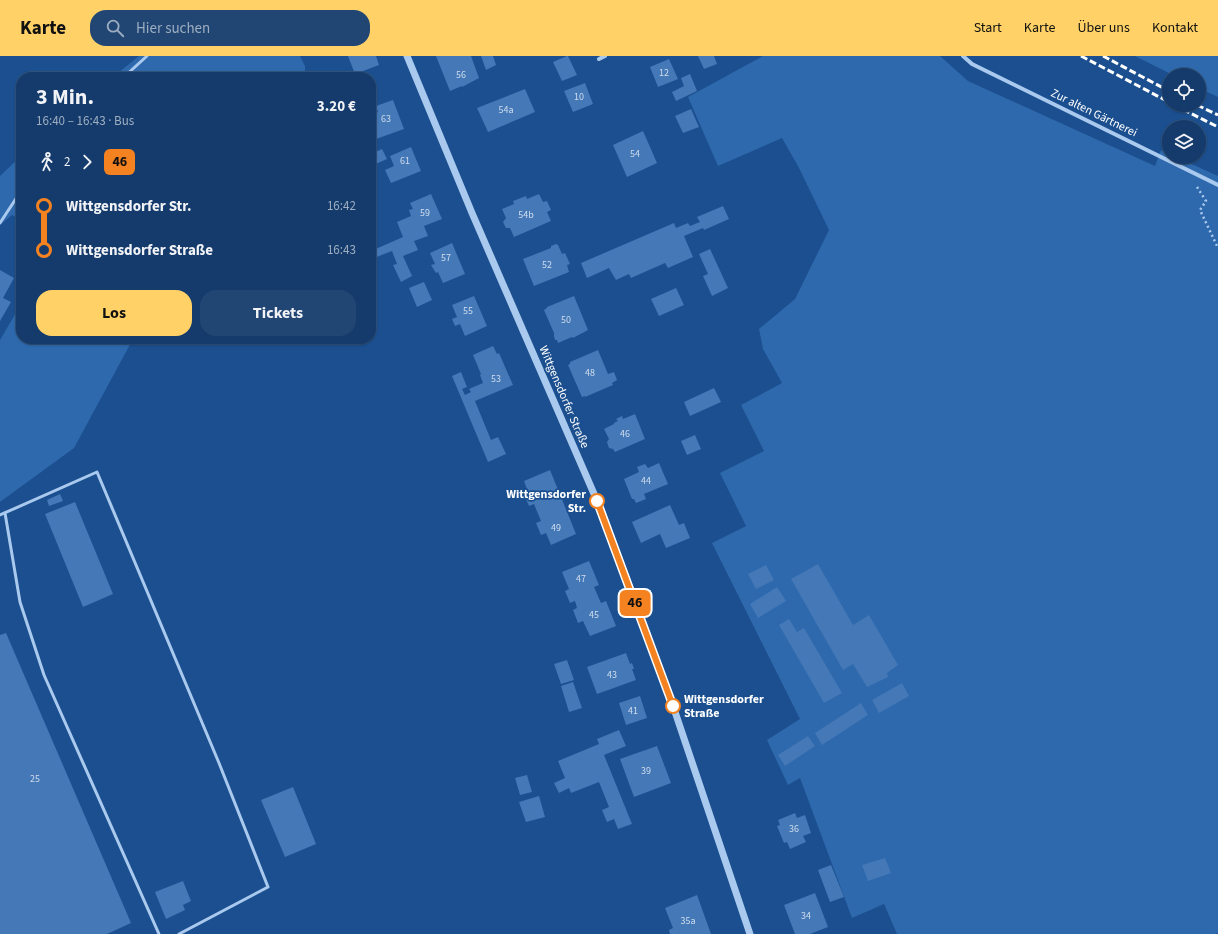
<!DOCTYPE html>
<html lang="de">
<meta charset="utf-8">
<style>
:root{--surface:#143b6b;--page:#214673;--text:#f1f3f6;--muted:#9dadc1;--line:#33557e;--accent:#ffd166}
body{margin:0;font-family:"Source Sans 3",sans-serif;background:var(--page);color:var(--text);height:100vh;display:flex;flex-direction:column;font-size:15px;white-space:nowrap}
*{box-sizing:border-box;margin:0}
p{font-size:13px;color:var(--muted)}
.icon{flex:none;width:22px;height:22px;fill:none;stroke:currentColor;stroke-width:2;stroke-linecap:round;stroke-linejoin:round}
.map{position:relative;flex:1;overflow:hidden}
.sheet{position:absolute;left:16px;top:16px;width:360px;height:272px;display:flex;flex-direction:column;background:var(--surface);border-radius:16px;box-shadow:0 1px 3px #0004,0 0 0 1px var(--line)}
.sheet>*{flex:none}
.badge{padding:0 8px;border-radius:6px;font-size:14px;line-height:26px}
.fabs{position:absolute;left:1162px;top:12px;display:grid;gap:8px}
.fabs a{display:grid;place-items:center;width:44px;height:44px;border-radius:50%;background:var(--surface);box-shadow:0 1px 3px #0004,0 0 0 1px var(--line);font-size:20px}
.map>.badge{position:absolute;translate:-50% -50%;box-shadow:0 0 0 2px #fff}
.legs{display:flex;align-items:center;gap:6px;height:44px;padding:0 20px;font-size:13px}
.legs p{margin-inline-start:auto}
.headline{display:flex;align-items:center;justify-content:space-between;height:68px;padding:0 20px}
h1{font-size:22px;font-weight:700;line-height:30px}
.button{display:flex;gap:8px;margin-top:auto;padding:8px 20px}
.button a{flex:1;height:46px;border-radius:16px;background:var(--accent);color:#111;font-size:16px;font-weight:700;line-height:46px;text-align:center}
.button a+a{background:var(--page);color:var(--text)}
ul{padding:0 20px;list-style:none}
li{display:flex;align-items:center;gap:14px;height:44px;font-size:15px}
li i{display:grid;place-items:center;width:6px;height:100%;margin:0 5px;background:currentColor}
li i::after{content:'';width:10px;height:10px;margin:-5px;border:3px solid;border-radius:50%;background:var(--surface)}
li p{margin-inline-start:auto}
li:first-child i{background:linear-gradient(#0000 50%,currentColor 0)}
li:last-child i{background:linear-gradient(currentColor 50%,#0000 0)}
header{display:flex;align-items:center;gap:24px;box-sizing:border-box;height:56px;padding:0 20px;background:var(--accent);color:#111}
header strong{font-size:19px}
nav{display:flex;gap:22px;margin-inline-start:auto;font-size:14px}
.search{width:280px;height:36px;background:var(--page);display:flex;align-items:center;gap:10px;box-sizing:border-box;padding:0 14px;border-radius:16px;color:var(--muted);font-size:15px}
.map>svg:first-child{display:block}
</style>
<header>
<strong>Karte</strong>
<div class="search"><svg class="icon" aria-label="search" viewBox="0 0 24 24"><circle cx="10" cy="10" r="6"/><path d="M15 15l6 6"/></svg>Hier suchen</div>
<nav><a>Start</a><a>Karte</a><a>Über uns</a><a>Kontakt</a></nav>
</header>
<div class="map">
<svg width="1218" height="878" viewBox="0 0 1218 878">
<rect width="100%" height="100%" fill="#1b4f8f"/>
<!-- green -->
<g fill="#2e69ad">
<polygon points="139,0 300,0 305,10 305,21 113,21"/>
<polygon points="763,0 940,0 968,25 1155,110 1161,94 1169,98 1169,101 1176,101 1218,120 1218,877 1215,878 897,878 884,848 852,862 800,722 788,729 767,684 800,663 712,487 746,470 720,417 764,395 741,349 782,327 763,293 759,273 795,243 829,174 799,112 782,82 718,110 688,41"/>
<polygon points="1135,0 1218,0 1218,41 1199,32 1199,19 1173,19"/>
<polygon points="21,100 21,164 12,159 0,169 0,120"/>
<polygon points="21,248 21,283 133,283 74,392 0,446 0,284"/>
</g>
<!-- building -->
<g fill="#4478b7">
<polygon points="348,0 376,0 379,9 355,18"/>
<polygon points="436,0 471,0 479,22 462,31 462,30 450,35"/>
<polygon points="481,0 493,0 496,9 486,14"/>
<polygon points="567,0 568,0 577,19 562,25 553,6"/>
<polygon points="698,0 714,0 717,8 704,13"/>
<polygon points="669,3 678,23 658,31 650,11"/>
<polygon points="690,18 697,35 676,45 672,36 684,30 681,22"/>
<polygon points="585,27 593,48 573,56 564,35"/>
<polygon points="525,33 535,56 488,76 477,52"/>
<polygon points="393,44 404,73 376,83 371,69 371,58 378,56 376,50"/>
<polygon points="691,53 699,71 683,77 675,60"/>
<polygon points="643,75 657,107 627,121 613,89"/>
<polygon points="411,91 421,115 391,127 385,114 394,110 390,100"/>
<polygon points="382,93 387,103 371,110 371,98"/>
<polygon points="431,138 442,163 424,170 428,180 414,185 418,194 403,200 412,220 401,226 393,209 397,208 392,195 374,202 371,195 403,181 397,166 411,160 409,154 413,153 410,147"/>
<polygon points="539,138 543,146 547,145 551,154 547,156 551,165 514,181 510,172 506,172 503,166 506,162 502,153 514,148 513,145 526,140 527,143"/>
<polygon points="723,150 729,163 704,174 703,172 684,180 693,201 668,212 665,207 631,222 629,218 616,224 609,212 587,222 581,207 674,167 676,172 688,167 690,170 700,166 697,161"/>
<polygon points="452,187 465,218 443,227 438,216 436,217 431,209 435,208 430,197"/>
<polygon points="556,188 558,189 562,198 565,197 570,208 567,209 569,216 534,230 523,203 551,192 551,190"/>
<polygon points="710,193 728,232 712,240 703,220 708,218 699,198"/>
<polygon points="0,214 14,222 3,242 11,246 0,265"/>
<polygon points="424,226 432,244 417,251 409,232"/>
<polygon points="676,232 684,249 659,260 651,243"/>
<polygon points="474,240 487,270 465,280 460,268 455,270 452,263 457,261 452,249"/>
<polygon points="574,240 588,274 573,282 572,281 558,287 557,284 555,284 554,280 554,277 544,254 547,252 547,251"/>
<polygon points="493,290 497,298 499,297 513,329 475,345 491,384 498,381 506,398 488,406 452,320 461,316 467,331 462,333 465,339 471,336 469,333 483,327 480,319 481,318 473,299"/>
<polygon points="598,294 608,318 614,316 617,324 612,327 613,329 585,341 585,340 582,341 568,309 570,308 570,306"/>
<polygon points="714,332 721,346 690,360 684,346"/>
<polygon points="635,358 645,383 615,396 613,393 609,392 607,386 609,383 604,373 614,368 614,367 618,365 616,363 622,360 623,363"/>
<polygon points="695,379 701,393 687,399 681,385"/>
<polygon points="659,407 668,428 644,438 646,443 636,447 634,443 632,443 624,423 639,416 637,411 645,408 648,412"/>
<polygon points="550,414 576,478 551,489 546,477 541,479 536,467 541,465 534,448 529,450 524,438 528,436 524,425"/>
<polygon points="60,438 63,445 49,450 47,444"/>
<polygon points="75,446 113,538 83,551 45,458"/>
<polygon points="670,449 679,469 684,467 690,482 666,492 660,478 641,487 632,466"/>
<polygon points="589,505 599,529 594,531 601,547 606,545 616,570 590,580 583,565 578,567 573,554 577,552 575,545 570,547 565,535 569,533 562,516"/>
<polygon points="818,508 853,569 869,559 898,609 887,617 888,621 867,631 853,608 843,614 791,523"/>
<polygon points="766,509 774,524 756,533 748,518"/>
<polygon points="777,531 786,545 758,562 750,548"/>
<polygon points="789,563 797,576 804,572 842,637 824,647 779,569"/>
<polygon points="6,577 131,867 107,878 0,878 0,579"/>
<polygon points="626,597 630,608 632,607 634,613 632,613 636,624 597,638 587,611"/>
<polygon points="567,604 574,624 561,628 554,608"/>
<polygon points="573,626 582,652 569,656 561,630"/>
<polygon points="902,627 909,640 879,657 872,644"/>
<polygon points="640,640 647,662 626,669 619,647"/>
<polygon points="861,647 868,659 822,689 815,677"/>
<polygon points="619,674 626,690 604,699 632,768 618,773 614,763 607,766 602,754 609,751 599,726 571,737 569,732 559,737 554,727 565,722 558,705 599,688 597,683"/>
<polygon points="808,680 815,690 785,710 778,699"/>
<polygon points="657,690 671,727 634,741 620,703"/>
<polygon points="527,719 532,736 520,739 515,722"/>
<polygon points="293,731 316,788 285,801 261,744"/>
<polygon points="539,740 545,761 526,766 519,746"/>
<polygon points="795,757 797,762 805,759 811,777 803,780 806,786 790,793 787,786 784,787 777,770 780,769 778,764"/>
<polygon points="885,802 891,817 868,825 862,809"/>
<polygon points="831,809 844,841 830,846 818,814"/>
<polygon points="183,825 191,845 183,849 185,854 166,863 155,836"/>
<polygon points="815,837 828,871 810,878 795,878 784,849"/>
<polygon points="697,839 711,878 670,878 669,874 673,872 665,852"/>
</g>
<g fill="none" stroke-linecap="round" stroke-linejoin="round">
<!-- path -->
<polyline stroke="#a9c9ee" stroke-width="2.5" stroke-dasharray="2 3" stroke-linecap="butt" points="1197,131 1206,145 1200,154 1218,192"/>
<!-- service -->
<g stroke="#a9c9ee" stroke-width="3">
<polyline points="124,21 147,0"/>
<polyline points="0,167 21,135"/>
<polyline points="5,457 20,546 44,619 159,878"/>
<polyline points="0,459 97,416 219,707 268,831 179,878"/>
</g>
<!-- minor -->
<g stroke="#a9c9ee" stroke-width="4">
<polyline points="963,0 972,8 1218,129"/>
<polyline points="599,3 605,0"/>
</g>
<!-- tertiary -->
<polyline stroke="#a9c9ee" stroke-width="7" points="407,0 472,157 601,454 670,641 750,878"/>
<!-- rail -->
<g stroke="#fff" stroke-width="3" stroke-dasharray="7 3" stroke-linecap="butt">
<polyline points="1081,0 1169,46"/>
<polyline points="1103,0 1169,35"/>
<polyline points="1174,49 1218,71"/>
<polyline points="1197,49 1218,59"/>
</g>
</g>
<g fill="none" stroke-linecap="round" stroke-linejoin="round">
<defs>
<polyline id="line-1" points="597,445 673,650"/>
</defs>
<!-- line-1 casing -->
<use href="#line-1" stroke="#fff" stroke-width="9"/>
<!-- line-1 -->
<use href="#line-1" stroke="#f58220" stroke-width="6"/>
</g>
<!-- markers -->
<g fill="#fff" stroke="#f58220" stroke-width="2">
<circle cx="597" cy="445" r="7"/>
<circle cx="673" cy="650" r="7"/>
</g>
<g text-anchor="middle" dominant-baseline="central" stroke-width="3.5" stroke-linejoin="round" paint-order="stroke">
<!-- number labels -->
<g font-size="10" fill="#d0dded">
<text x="664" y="17">12</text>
<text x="461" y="19">56</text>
<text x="579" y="41">10</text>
<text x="506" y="54">54a</text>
<text x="386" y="63">63</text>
<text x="635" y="98">54</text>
<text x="405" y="105">61</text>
<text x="425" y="157">59</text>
<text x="526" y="159">54b</text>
<text x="446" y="202">57</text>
<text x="547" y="209">52</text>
<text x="468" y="255">55</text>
<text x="566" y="264">50</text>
<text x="590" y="317">48</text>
<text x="496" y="323">53</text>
<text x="625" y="378">46</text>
<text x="646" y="425">44</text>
<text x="556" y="472">49</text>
<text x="581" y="523">47</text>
<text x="594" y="559">45</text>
<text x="612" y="619">43</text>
<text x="633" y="655">41</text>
<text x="646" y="715">39</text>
<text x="35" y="723">25</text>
<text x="794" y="773">36</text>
<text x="806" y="860">34</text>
<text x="688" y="865">35a</text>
</g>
<!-- street labels -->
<g font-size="12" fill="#fff" stroke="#1b4f8f">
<text transform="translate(1094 57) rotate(26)">Zur alten Gärtnerei</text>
<text transform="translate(564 341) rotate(67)">Wittgensdorfer Straße</text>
</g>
<!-- stop labels -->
<g font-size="12" font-weight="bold" fill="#fff" stroke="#1b4f8f" text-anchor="end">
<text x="586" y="438">Wittgensdorfer<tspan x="586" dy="14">Str.</tspan></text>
<text x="684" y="643" text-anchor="start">Wittgensdorfer<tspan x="684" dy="14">Straße</tspan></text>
</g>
</g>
</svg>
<div class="fabs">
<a><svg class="icon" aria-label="locate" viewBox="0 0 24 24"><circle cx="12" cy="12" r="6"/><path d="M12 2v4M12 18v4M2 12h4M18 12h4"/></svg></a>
<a><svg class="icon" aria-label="layers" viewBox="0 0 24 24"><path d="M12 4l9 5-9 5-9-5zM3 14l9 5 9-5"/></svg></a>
</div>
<b class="badge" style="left:635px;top:547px;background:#f58220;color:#111">46</b>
<section class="sheet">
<div class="headline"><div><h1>3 Min.</h1><p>16:40 – 16:43 · Bus</p></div><b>3.20 €</b></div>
<div class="legs"><svg class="icon" aria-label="walk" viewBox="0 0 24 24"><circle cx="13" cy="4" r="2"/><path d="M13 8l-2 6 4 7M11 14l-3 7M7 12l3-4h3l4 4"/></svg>2<svg class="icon" aria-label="forward" viewBox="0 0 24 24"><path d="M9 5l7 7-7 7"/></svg><b class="badge" style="background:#f58220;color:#111">46</b></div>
<ul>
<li><i style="color:#f58220"></i><b>Wittgensdorfer Str.</b><p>16:42</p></li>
<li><i style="color:#f58220"></i><b>Wittgensdorfer Straße</b><p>16:43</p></li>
</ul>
<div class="button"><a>Los</a><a>Tickets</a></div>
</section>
</div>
